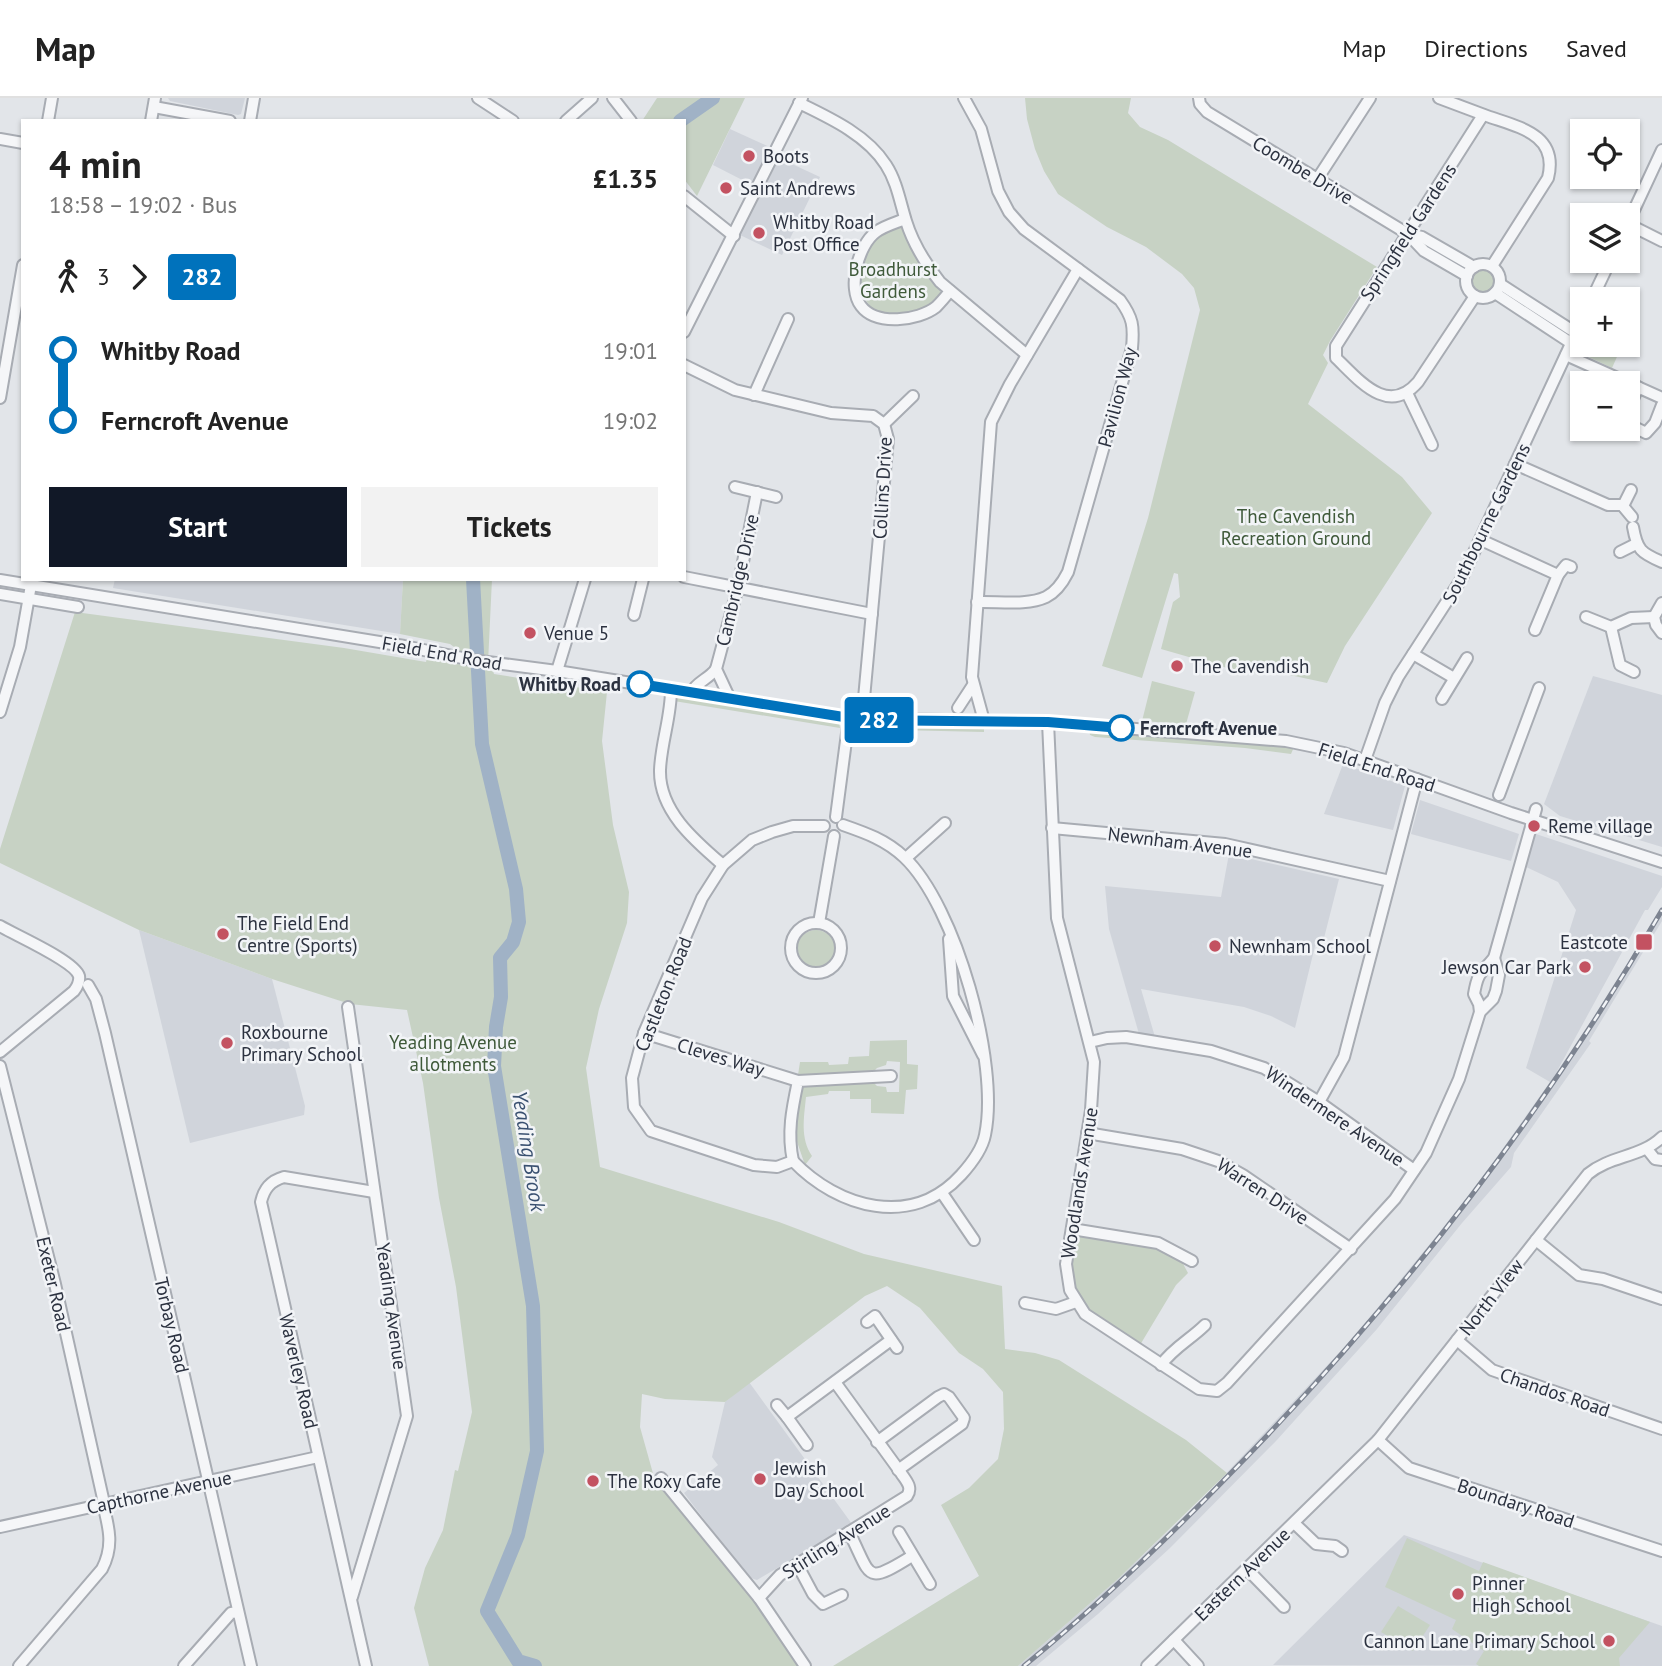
<!DOCTYPE html>
<meta charset="utf-8">
<style>
:root{--surface:#fff;--page:#f2f2f2;--text:#222;--muted:#767676;--line:#e0e0e0;--accent:#111827}
body{margin:0;font-family:"PT Sans",sans-serif;background:var(--page);color:var(--text);height:100vh;display:flex;flex-direction:column;font-size:26px;white-space:nowrap}
*{box-sizing:border-box;margin:0}
p{font-size:23px;color:var(--muted)}
.icon{flex:none;width:38px;height:38px;fill:none;stroke:currentColor;stroke-width:2;stroke-linecap:round;stroke-linejoin:round}
.map{position:relative;flex:1;overflow:hidden}
.details{position:absolute;left:21px;top:21px;width:665px;height:462px;display:flex;flex-direction:column;background:var(--surface);border-radius:0px;box-shadow:0 2px 5px #0004}
.details>*{flex:none}
.badge{padding:0 14px;border-radius:5px;font-size:24px;line-height:46px}
.tools{position:absolute;left:1570px;top:21px;display:grid;gap:14px}
.tools a{display:grid;place-items:center;width:70px;height:70px;border-radius:0px;background:var(--surface);box-shadow:0 2px 5px #0004;font-size:35px}
.map>.badge{position:absolute;translate:-50% -50%;box-shadow:0 0 0 4px #fff}
.legs{display:flex;align-items:center;gap:10px;height:77px;padding:0 28px;font-size:23px}
.legs p{margin-inline-start:auto}
.headline{display:flex;align-items:center;justify-content:space-between;height:119px;padding:0 28px}
h1{font-size:38px;font-weight:700;line-height:52px}
.primary-button{display:flex;gap:14px;margin-top:auto;padding:14px 28px}
.primary-button a{flex:1;height:80px;border-radius:0px;background:var(--accent);color:#fff;font-size:28px;font-weight:700;line-height:80px;text-align:center}
.primary-button a+a{background:var(--page);color:var(--text)}
ul{padding:0 28px;list-style:none}
li{display:flex;align-items:center;gap:24px;height:70px;font-size:26px}
li i{display:grid;place-items:center;width:10px;height:100%;margin:0 9px;background:currentColor}
li i::after{content:'';width:18px;height:18px;margin:-9px;border:5px solid;border-radius:50%;background:var(--surface)}
li p{margin-inline-start:auto}
li:first-child i{background:linear-gradient(#0000 50%,currentColor 0)}
li:last-child i{background:linear-gradient(currentColor 50%,#0000 0)}
header{display:flex;align-items:center;gap:42px;box-sizing:border-box;height:98px;padding:0 35px;background:var(--surface);border-bottom:2px solid var(--line)}
header strong{font-size:33px}
nav{display:flex;gap:38px;margin-inline-start:auto;font-size:24px}
.map>svg:first-child{display:block}
</style>
<header>
<strong>Map</strong>
<nav><a>Map</a><a>Directions</a><a>Saved</a></nav>
</header>
<div class="map">
<svg width="1662" height="1568" viewBox="0 0 1662 1568">
<rect width="100%" height="100%" fill="#e2e5e9"/>
<!-- built -->
<g fill="#d0d4db">
<polygon points="168,0 245,0 241,16 238,17 170,3"/>
<polygon points="730,31 776,52 756,89 713,67"/>
<polygon points="779,60 820,79 782,157 740,137"/>
<polygon points="115,481 403,481 400,536 113,490"/>
<polygon points="1593,578 1662,597 1662,749 1560,718 1544,706"/>
<polygon points="1351,645 1344,666 1405,688 1393,732 1324,716"/>
<polygon points="1420,702 1519,736 1511,763 1411,736"/>
<polygon points="1536,736 1662,778 1662,789 1648,812 1645,812 1556,975 1605,903 1662,809 1662,823 1589,943 1591,945 1514,1055 1511,1069 1462,1125 1377,1231 1276,1343 1170,1450 1098,1516 1036,1568 1018,1568 1119,1480 1204,1399 1352,1241 1470,1097 1550,984 1526,970 1576,812 1558,784 1524,768"/>
<polygon points="1229,756 1339,781 1322,848 1315,848 1295,930 1271,918 1244,909 1141,891 1155,939 1139,936 1109,831 1105,788 1221,799"/>
<polygon points="139,832 272,881 305,1008 304,1017 190,1045"/>
<polygon points="749,1284 852,1426 757,1482 748,1479 684,1395 718,1367 712,1359 725,1304"/>
<polygon points="1404,1437 1662,1528 1662,1568 1273,1567"/>
</g>
<!-- green -->
<g fill="#c7d2c4">
<polygon points="657,0 745,0 697,98 684,81 684,23 642,23"/>
<polygon points="1025,0 1131,0 1128,15 1140,29 1168,42 1377,169 1330,243 1323,257 1328,265 1308,306 1402,379 1432,415 1345,548 1327,585 1285,576 1241,574 1161,551 1173,504 1180,499 1178,476 1174,475 1142,580 1102,568 1148,420 1200,212 1194,190 1182,176 1146,149 1107,129 1058,96 1044,73 1035,51 1027,21"/>
<path d="M900 129 905 132 941 189C939 218 900 216 879 215 844 195 862 134 900 129Z"/>
<circle cx="1483" cy="183" r="13"/>
<polygon points="1582,245 1582,247 1610,247 1620,252 1612,270 1578,254"/>
<polygon points="403,481 492,481 488,565 472,562 450,546 400,536"/>
<polygon points="75,514 344,550 426,564 427,560 493,573 494,576 607,594 602,643 613,727 629,794 627,825 599,911 586,970 600,1069 779,1124 864,1156 1002,1188 1005,1251 1035,1255 1059,1262 1186,1342 1227,1375 1119,1480 1018,1568 833,1568 979,1478 941,1407 969,1390 998,1361 1004,1331 1003,1294 983,1271 959,1255 920,1210 887,1188 865,1198 725,1304 665,1301 642,1296 640,1329 654,1379 754,1502 800,1568 429,1568 414,1510 425,1470 443,1432 455,1372 458,1373 472,1314 456,1189 439,1100 423,985 407,912 350,906 272,881 139,832 0,765 0,751"/>
<polygon points="1152,583 1195,594 1186,626 1142,623"/>
<polygon points="675,597 839,624 840,630 674,603"/>
<polygon points="856,625 984,630 984,634 855,631"/>
<polygon points="1089,632 1294,649 1291,656 1245,650 1095,639 1090,637"/>
<circle cx="816" cy="851" r="19"/>
<path d="M907 942V966L918 967 917 991 906 992 904 1016 871 1015V1001H850V993H829L828 996 806 999C804 1020 800 1040 812 1058L805 1067 795 1038 802 989 805 986 872 983 877 988 886 989 887 994H899L900 964 887 963 886 967 877 970 872 975 798 977 800 964H828L829 967 848 966 849 959 869 958 870 943Z"/>
<path d="M1081 1137 1154 1148 1181 1162 1188 1175 1176 1187 1140 1247C1111 1228 1070 1211 1070 1170 1071 1161 1073 1152 1074 1143Z"/>
<polygon points="1407,1440 1479,1473 1483,1464 1650,1524 1619,1560 1620,1568 1479,1568 1476,1566 1484,1553 1452,1531 1456,1522 1385,1489"/>
<polygon points="1398,1508 1430,1527 1413,1553 1381,1534"/>
</g>
<g fill="none" stroke-linecap="round" stroke-linejoin="round">
<!-- river -->
<g stroke="#a0b2c6" stroke-width="14">
<polyline points="680,23 713,0"/>
<polyline points="473,481 482,646 516,791 519,824 513,844 500,860 501,899 496,929 494,968 533,1208 537,1353 518,1437 487,1513 518,1563 535,1568"/>
</g>
<defs>
<g id="minor">
<polyline points="478,0 513,23"/>
<polyline points="613,0 631,23"/>
<path d="M964 0 981 31 998 93 1009 114 1024 131 1120 202C1133 220 1134 228 1132 250L1068 474C1063 484 1056 494 1046 499 1027 508 997 503 977 504"/>
<polyline points="1199,0 1200,6 1207,14 1408,136 1422,139 1474,169"/>
<path d="M1439 0C1455 6 1471 12 1487 18 1518 29 1559 36 1548 80L1492 168"/>
<path d="M799 5C830 20 867 37 886 67 897 84 900 104 906 123 913 146 925 165 940 184L1027 257"/>
<polyline points="154,9 230,23"/>
<polyline points="48,23 52,0"/>
<polyline points="151,23 155,0"/>
<polyline points="250,23 254,0"/>
<polyline points="566,23 592,0"/>
<polyline points="0,41 23,45"/>
<polyline points="1318,80 1370,0"/>
<polyline points="684,98 734,138"/>
<path d="M905 121C895 125 884 128 876 134 858 147 847 190 861 208 876 228 918 223 936 209 941 204 946 198 950 193"/>
<polyline points="1628,125 1662,52"/>
<polyline points="1628,126 1662,143"/>
<polyline points="1408,136 1424,153 1467,178"/>
<circle cx="1483" cy="183" r="17"/>
<polyline points="1500,186 1576,235"/>
<polyline points="1495,195 1571,245"/>
<path d="M1475 198 1418 284C1388 319 1359 282 1336 260V248L1483 17"/>
<polyline points="1592,201 1610,163"/>
<polyline points="684,234 802,0"/>
<polyline points="1566,257 1662,300"/>
<polyline points="684,267 735,292 831,315 873,318 884,326 888,341 862,622"/>
<polyline points="1407,295 1432,347"/>
<polyline points="754,297 788,221"/>
<polyline points="0,300 23,167"/>
<polyline points="1628,313 1638,289"/>
<polyline points="884,326 913,298"/>
<polyline points="1628,326 1646,335 1655,325 1662,307"/>
<polyline points="1515,366 1608,407 1622,407 1632,419"/>
<polyline points="735,389 776,399"/>
<polyline points="1623,408 1631,392"/>
<path d="M1633 429C1637 452 1641 455 1662 464"/>
<polyline points="1481,442 1558,477 1535,532"/>
<polyline points="1620,454 1636,446"/>
<polyline points="1558,477 1566,467 1571,469"/>
<polyline points="684,479 872,516"/>
<polyline points="0,482 404,548 472,562 557,573 849,620 1048,624 1286,643 1344,655 1511,715 1662,764"/>
<polyline points="0,496 78,509"/>
<polyline points="1662,505 1654,519 1656,527 1662,535"/>
<polyline points="634,517 643,481"/>
<polyline points="1586,519 1611,529 1631,520 1654,519"/>
<polyline points="1611,529 1620,567 1634,574"/>
<polyline points="1413,556 1454,580"/>
<polyline points="557,573 585,481"/>
<path d="M671 592C671 619 661 645 660 672 659 713 695 743 723 767"/>
<path d="M691 595C696 584 709 581 716 571"/>
<polyline points="730,601 716,571 738,489 757,394"/>
<polyline points="1442,601 1467,560"/>
<polyline points="958,610 973,587"/>
<polyline points="0,614 20,549 31,487"/>
<polyline points="984,623 972,579 991,324 1010,286 1078,171"/>
<polyline points="1048,624 1057,820 1094,964 1091,1012 1066,1166 1070,1192 1085,1216 1199,1291 1217,1293 1227,1285 1395,1101 1426,1055 1459,981 1480,914 1493,901 1496,893 1499,877 1494,860"/>
<polyline points="1365,662 1385,605 1398,579 1462,480 1582,222"/>
<polyline points="1499,697 1539,590"/>
<polyline points="836,719 849,620"/>
<polyline points="1052,730 1225,746 1390,783"/>
<polyline points="906,760 945,725"/>
<circle cx="816" cy="850" r="25"/>
<polyline points="819,825 834,738"/>
<path d="M0 828C15 837 75 863 79 878 80 884 77 889 74 893L0 954"/>
<polyline points="949,841 953,898 983,957"/>
<polyline points="88,887 96,901 105,935 251,1568"/>
<polyline points="348,909 407,1318 352,1499"/>
<path d="M1480 914 1479 906 1474 896C1478 873 1481 876 1494 860L1536 711"/>
<polyline points="644,935 798,983"/>
<polyline points="1090,944 1107,940 1126,939 1211,953 1264,970 1319,1004 1414,1072"/>
<polyline points="0,968 55,1186 104,1405"/>
<polyline points="1319,1004 1344,959 1417,681"/>
<polyline points="1087,1035 1182,1051 1218,1063 1243,1077 1351,1151"/>
<polyline points="1647,1051 1655,1061 1662,1062"/>
<path d="M793 1063C838 1110 912 1131 961 1077 971 1066 982 1052 985 1037 1000 966 956 808 904 759 886 742 866 735 843 727"/>
<polyline points="793,1063 777,1069 754,1067 651,1033 634,1009 632,980 644,935 702,800 723,767 752,742 772,734 793,728 824,728"/>
<path d="M793 1063C787 1035 792 1011 798 983L891 978"/>
<polyline points="942,1095 974,1142"/>
<polyline points="1072,1131 1158,1145 1192,1163"/>
<polyline points="1536,1142 1579,1177 1603,1181 1662,1201"/>
<polyline points="1025,1205 1056,1211 1076,1204"/>
<polyline points="867,1224 875,1218 897,1250"/>
<polyline points="1457,1242 1492,1272 1662,1331"/>
<path d="M1161 1267C1173 1250 1191 1241 1205 1227"/>
<polyline points="777,1307 787,1319"/>
<polyline points="1378,1342 1409,1370 1662,1453"/>
<polyline points="877,1344 938,1299 944,1296 949,1299 964,1320 962,1326 898,1372"/>
<polyline points="807,1347 787,1319 891,1242"/>
<polyline points="661,1380 759,1500 805,1568"/>
<polyline points="1294,1425 1316,1446 1335,1448 1342,1453"/>
<polyline points="0,1429 318,1359"/>
<path d="M849 1434C872 1479 864 1488 912 1458"/>
<polyline points="899,1434 930,1486"/>
<polyline points="797,1466 813,1496 823,1506 842,1497"/>
<polyline points="1247,1471 1284,1509"/>
<path d="M759 1500 780 1477 907 1398C913 1389 906 1383 901 1375L835 1284"/>
<polyline points="1174,1542 1198,1568"/>
<path d="M19 1568 102 1471C114 1448 109 1430 103 1406"/>
<polyline points="184,1568 231,1515 238,1514"/>
<path d="M366 1568 261 1104C264 1091 270 1083 284 1079L374 1094"/>
<path d="M1147 1568 1378 1342 1588 1076C1611 1057 1640 1060 1662 1039"/>
</g>
</defs>
<!-- minor casing -->
<use href="#minor" stroke="#a8acb3" stroke-width="14"/>
<!-- minor -->
<use href="#minor" stroke="#f5f6f8" stroke-width="10"/>
<defs>
<path id="rail" d="M1024 1568C1096 1509 1164 1444 1229 1377 1396 1207 1542 1019 1662 812"/>
</defs>
<!-- rail casing -->
<use href="#rail" stroke="#7d8491" stroke-width="5"/>
<!-- rail -->
<use href="#rail" stroke="#f2f4f7" stroke-width="2.5" stroke-dasharray="8" stroke-linecap="butt"/>
</g>
<g fill="none" stroke-linecap="round" stroke-linejoin="round">
<defs>
<polyline id="line-1" points="640,586 862,622 1048,624 1121,630"/>
</defs>
<!-- line-1 casing -->
<use href="#line-1" stroke="#fff" stroke-width="16"/>
<!-- line-1 -->
<use href="#line-1" stroke="#0072bc" stroke-width="10"/>
</g>
<!-- markers -->
<g fill="#c35261" stroke="#f2f4f7" stroke-width="2.5">
<circle cx="749" cy="58" r="7"/>
<circle cx="726" cy="90" r="7"/>
<circle cx="759" cy="135" r="7"/>
<circle cx="530" cy="535" r="7"/>
<circle cx="1177" cy="568" r="7"/>
<circle cx="1534" cy="728" r="7"/>
<circle cx="223" cy="836" r="7"/>
<rect x="1635" y="835" width="18" height="18" rx="3.5"/>
<circle cx="1215" cy="848" r="7"/>
<circle cx="1585" cy="869" r="7"/>
<circle cx="227" cy="945" r="7"/>
<circle cx="760" cy="1381" r="7"/>
<circle cx="593" cy="1383" r="7"/>
<circle cx="1458" cy="1496" r="7"/>
<circle cx="1609" cy="1543" r="7"/>
</g>
<g fill="#fff" stroke="#0072bc" stroke-width="3.5">
<circle cx="640" cy="586" r="12"/>
<circle cx="1121" cy="630" r="12"/>
</g>
<g text-anchor="middle" dominant-baseline="central" stroke-width="5" stroke-linejoin="round" paint-order="stroke">
<!-- poi labels -->
<g font-size="19" fill="#2c3240" stroke="#f2f4f7" text-anchor="start">
<text x="763" y="58">Boots</text>
<text x="740" y="90">Saint Andrews</text>
<text x="773" y="124">Whitby Road<tspan x="773" dy="22">Post Office</tspan></text>
<text x="544" y="535">Venue 5</text>
<text x="1191" y="568">The Cavendish</text>
<text x="1548" y="728">Reme village</text>
<text x="237" y="825">The Field End<tspan x="237" dy="22">Centre (Sports)</tspan></text>
<text x="1628" y="844" text-anchor="end">Eastcote</text>
<text x="1229" y="848">Newnham School</text>
<text x="1571" y="869" text-anchor="end">Jewson Car Park</text>
<text x="241" y="934">Roxbourne<tspan x="241" dy="22">Primary School</tspan></text>
<text x="774" y="1370">Jewish<tspan x="774" dy="22">Day School</tspan></text>
<text x="607" y="1383">The Roxy Cafe</text>
<text x="1472" y="1485">Pinner<tspan x="1472" dy="22">High School</tspan></text>
<text x="1595" y="1543" text-anchor="end">Cannon Lane Primary School</text>
</g>
<!-- street labels -->
<g font-size="19" fill="#2c3240" stroke="#f2f4f7">
<text transform="translate(1303 72) rotate(31)">Coombe Drive</text>
<text transform="translate(1408 134) rotate(-57)">Springfield Gardens</text>
<text transform="translate(1117 299) rotate(-75)">Pavilion Way</text>
<text transform="translate(882 390) rotate(-87)">Collins Drive</text>
<text transform="translate(1486 425) rotate(-64)">Southbourne Gardens</text>
<text transform="translate(737 482) rotate(-77)">Cambridge Drive</text>
<text transform="translate(442 555) rotate(10)">Field End Road</text>
<text transform="translate(1377 669) rotate(18)">Field End Road</text>
<text transform="translate(1180 744) rotate(7)">Newnham Avenue</text>
<text transform="translate(663 896) rotate(-68)">Castleton Road</text>
<text transform="translate(721 959) rotate(17)">Cleves Way</text>
<text transform="translate(1335 1018) rotate(34)">Windermere Avenue</text>
<text transform="translate(1079 1085) rotate(-81)">Woodlands Avenue</text>
<text transform="translate(1263 1093) rotate(33)">Warren Drive</text>
<text transform="translate(54 1186) rotate(77)">Exeter Road</text>
<text transform="translate(1491 1199) rotate(-52)">North View</text>
<text transform="translate(392 1208) rotate(82)">Yeading Avenue</text>
<text transform="translate(172 1227) rotate(77)">Torbay Road</text>
<text transform="translate(299 1273) rotate(77)">Waverley Road</text>
<text transform="translate(1555 1294) rotate(19)">Chandos Road</text>
<text transform="translate(159 1394) rotate(-12)">Capthorne Avenue</text>
<text transform="translate(1516 1405) rotate(18)">Boundary Road</text>
<text transform="translate(836 1443) rotate(-32)">Stirling Avenue</text>
<text transform="translate(1242 1476) rotate(-44)">Eastern Avenue</text>
</g>
<!-- park labels -->
<g font-size="19" fill="#3f5a3a" stroke="#f2f4f7">
<text x="893" y="171">Broadhurst<tspan x="893" dy="22">Gardens</tspan></text>
<text x="1296" y="418">The Cavendish<tspan x="1296" dy="22">Recreation Ground</tspan></text>
<text x="453" y="944">Yeading Avenue<tspan x="453" dy="22">allotments</tspan></text>
</g>
<!-- stop labels -->
<g font-size="19" font-weight="bold" fill="#2c3240" stroke="#f2f4f7" text-anchor="end">
<text x="621" y="586">Whitby Road</text>
<text x="1140" y="630" text-anchor="start">Ferncroft Avenue</text>
</g>
<!-- water labels -->
<g font-size="21" font-style="italic" fill="#395070" stroke="#f2f4f7">
<text transform="translate(529 1053) rotate(81)">Yeading Brook</text>
</g>
</g>
</svg>
<div class="tools">
<a><svg class="icon" aria-label="locate" viewBox="0 0 24 24"><circle cx="12" cy="12" r="6"/><path d="M12 2v4M12 18v4M2 12h4M18 12h4"/></svg></a>
<a><svg class="icon" aria-label="layers" viewBox="0 0 24 24"><path d="M12 4l9 5-9 5-9-5zM3 14l9 5 9-5"/></svg></a>
<a>+</a>
<a>−</a>
</div>
<b class="badge" style="left:879px;top:622px;background:#0072bc;color:#fff">282</b>
<section class="details">
<div class="headline"><div><h1>4 min</h1><p>18:58 – 19:02 · Bus</p></div><b>£1.35</b></div>
<div class="legs"><svg class="icon" aria-label="walk" viewBox="0 0 24 24"><circle cx="13" cy="4" r="2"/><path d="M13 8l-2 6 4 7M11 14l-3 7M7 12l3-4h3l4 4"/></svg>3<svg class="icon" aria-label="forward" viewBox="0 0 24 24"><path d="M9 5l7 7-7 7"/></svg><b class="badge" style="background:#0072bc;color:#fff">282</b></div>
<ul>
<li><i style="color:#0072bc"></i><b>Whitby Road</b><p>19:01</p></li>
<li><i style="color:#0072bc"></i><b>Ferncroft Avenue</b><p>19:02</p></li>
</ul>
<div class="primary-button"><a>Start</a><a>Tickets</a></div>
</section>
</div>
